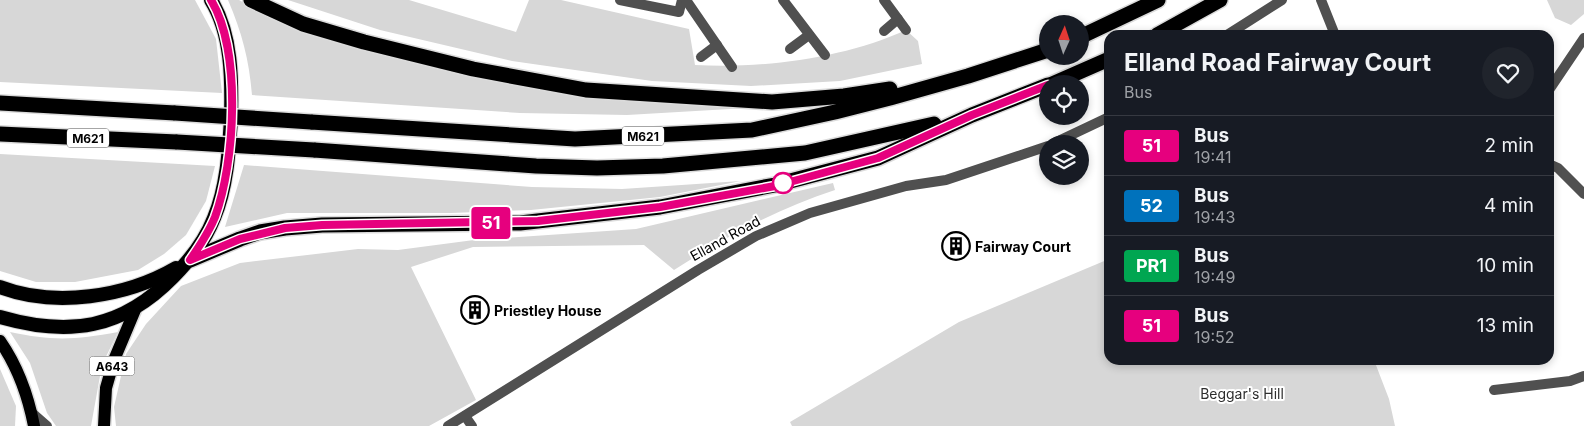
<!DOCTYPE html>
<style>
:root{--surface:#171b24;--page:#20242c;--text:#f1f3f6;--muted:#9ea1a6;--line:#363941}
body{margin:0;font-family:Inter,sans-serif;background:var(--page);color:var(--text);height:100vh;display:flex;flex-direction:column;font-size:19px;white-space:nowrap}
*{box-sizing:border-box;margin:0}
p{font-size:16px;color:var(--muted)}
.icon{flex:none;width:28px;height:28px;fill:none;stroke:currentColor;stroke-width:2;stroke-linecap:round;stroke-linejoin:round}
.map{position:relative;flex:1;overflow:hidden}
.drawer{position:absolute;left:1104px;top:30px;width:450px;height:335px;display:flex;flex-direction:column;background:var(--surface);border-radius:15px;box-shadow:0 2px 8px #0003}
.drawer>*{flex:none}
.badge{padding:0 10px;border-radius:4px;font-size:18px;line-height:32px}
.needle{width:32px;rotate:3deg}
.buttons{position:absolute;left:1039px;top:15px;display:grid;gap:10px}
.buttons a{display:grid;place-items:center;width:50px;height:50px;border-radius:50%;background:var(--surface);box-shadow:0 2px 8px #0003;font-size:25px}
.map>.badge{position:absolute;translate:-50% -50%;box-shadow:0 0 0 2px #fff}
.round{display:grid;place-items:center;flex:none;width:52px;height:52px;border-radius:26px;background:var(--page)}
.overview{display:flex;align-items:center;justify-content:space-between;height:85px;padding:0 20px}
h1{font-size:24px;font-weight:700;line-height:38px}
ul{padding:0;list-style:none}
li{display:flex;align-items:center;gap:15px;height:60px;padding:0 20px;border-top:1px solid var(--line)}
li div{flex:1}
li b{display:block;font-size:19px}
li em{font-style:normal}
li .badge{min-width:55px;font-weight:700;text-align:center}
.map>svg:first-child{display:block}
</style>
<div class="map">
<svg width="1584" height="426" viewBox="0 0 1584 426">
<rect width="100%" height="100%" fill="#fff"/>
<!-- green -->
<g fill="#d7d7d7">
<polygon points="0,0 195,0 216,39 222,93 0,82"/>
<path d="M228 0H239L275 20 378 52 524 85 628 101 781 106 627 115 520 113 252 95C249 59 242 33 228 0Z"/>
<path d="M288 0H409L516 32 529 0H561L689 29 695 65C762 69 845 58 906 30L918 41 922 64 840 81 751 86 652 81 512 61 380 30Z"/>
<polygon points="1547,0 1584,0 1584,14 1571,25 1555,18"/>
<polygon points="0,154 215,166 206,201 186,235 164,254 138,270 75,282 36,282 0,271"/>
<polygon points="244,165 532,187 622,189 741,181 660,197 531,210 451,213 287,213 225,227"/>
<path d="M833 183 835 190C777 209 725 237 674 270L644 245 473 247 411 267 476 400 429 426H116L114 407 126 354 146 324 181 286 240 263 358 249 398 250 474 240 636 229Z"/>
<polygon points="1109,259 1109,360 1374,360 1389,399 1395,426 792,426 790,422 959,322"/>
<path d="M10 332C52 341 75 340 118 332L102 365 91 426H56L47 413 30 363Z"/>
<polygon points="0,369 16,406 15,426 0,426"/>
</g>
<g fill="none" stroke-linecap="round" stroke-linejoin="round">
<defs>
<g id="primary">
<path d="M0 341C18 367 28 395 34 426"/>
<polyline points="104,426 106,388 114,360 135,310"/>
</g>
<g id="trunk">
<path d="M0 287C55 308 126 297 176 268"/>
<path d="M0 317C69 337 122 329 173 277 190 260 205 241 214 218 227 187 229 151 231 118 232 80 232 34 211 0"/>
</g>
<g id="motorway">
<polyline points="251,0 303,24 364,42 473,69 586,90 772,102 844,96 890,89"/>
<polyline points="1157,35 1220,0"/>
<polyline points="1080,37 1158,0"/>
<polyline points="1052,84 1109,59"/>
<polyline points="0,103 175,113"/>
<polyline points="311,122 575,139 752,130 835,112 890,98 968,76 1048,50"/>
<polyline points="0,134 177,142"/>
<polyline points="314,150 536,166 597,168 663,166 805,153 934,124"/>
<polyline points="190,260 240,239 260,232 285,228 322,225 520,223 660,207 775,185 878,158 972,115 1048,85"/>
</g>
</defs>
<!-- primary casing -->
<use href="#primary" stroke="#dbdbdb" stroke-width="15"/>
<!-- trunk casing -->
<use href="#trunk" stroke="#dbdbdb" stroke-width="16"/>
<!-- motorway casing -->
<use href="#motorway" stroke="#dbdbdb" stroke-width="18"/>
<!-- minor -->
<g stroke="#505050" stroke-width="10">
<polyline points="620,0 679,12 682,0"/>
<polyline points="686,0 732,67"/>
<polyline points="783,0 825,55"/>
<polyline points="884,0 906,30"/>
<polyline points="1321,0 1335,35"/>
<polyline points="884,31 898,19"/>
<polyline points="790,49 809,35"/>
<polyline points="701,57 717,45"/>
<polyline points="1549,90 1584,38"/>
<polyline points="1549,164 1558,168 1584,194"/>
<polyline points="1494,390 1570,381 1584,376"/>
<polyline points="465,416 472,426"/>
</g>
<!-- tertiary -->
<g stroke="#505050" stroke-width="10">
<polyline points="1227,35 1282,0"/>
<polyline points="1052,144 1109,117"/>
<polyline points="31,412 47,426"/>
<polyline points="448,426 698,270 756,236 810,213 906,186 946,180 1048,146"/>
</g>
<!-- primary -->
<use href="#primary" stroke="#000" stroke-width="12"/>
<!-- trunk -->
<use href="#trunk" stroke="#000" stroke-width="14"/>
<!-- motorway -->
<use href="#motorway" stroke="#000" stroke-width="15"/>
<defs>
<g id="motorway-bridge">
<polyline points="175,113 311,122"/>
<polyline points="177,142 314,150"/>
</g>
</defs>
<!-- motorway-bridge casing -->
<use href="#motorway-bridge" stroke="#dbdbdb" stroke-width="18" stroke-linecap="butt"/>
<!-- motorway-bridge -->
<use href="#motorway-bridge" stroke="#000" stroke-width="15"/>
</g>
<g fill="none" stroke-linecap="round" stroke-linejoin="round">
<defs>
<path id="line" d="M211 0C242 51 235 163 215 217 209 232 199 247 190 260L240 239 285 228 322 225 538 221 660 207 775 186 878 158 972 115 1048 85"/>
</defs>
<!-- line casing -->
<use href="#line" stroke="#fff" stroke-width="11"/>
<!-- line -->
<use href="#line" stroke="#e6007e" stroke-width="8"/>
</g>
<!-- icons -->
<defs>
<symbol id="building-ring" viewBox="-11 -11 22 22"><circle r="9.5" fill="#fff" stroke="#000" stroke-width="1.5"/><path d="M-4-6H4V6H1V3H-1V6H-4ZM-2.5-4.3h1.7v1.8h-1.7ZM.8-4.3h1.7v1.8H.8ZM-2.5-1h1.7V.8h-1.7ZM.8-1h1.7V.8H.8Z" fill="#000"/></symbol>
</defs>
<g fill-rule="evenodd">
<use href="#building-ring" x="940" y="230" width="32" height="32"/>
<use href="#building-ring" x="459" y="294" width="32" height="32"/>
</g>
<!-- markers -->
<circle fill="#fff" stroke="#e6007e" stroke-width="2.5" cx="783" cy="183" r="10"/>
<g text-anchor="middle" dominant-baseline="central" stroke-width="4" stroke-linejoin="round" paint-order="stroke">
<!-- shield labels -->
<g fill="#fff" stroke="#4c4c4c" stroke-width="1">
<rect x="622" y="126.5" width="42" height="19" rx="4"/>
<rect x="67" y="128.5" width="42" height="19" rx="4"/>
<rect x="89.5" y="356.5" width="45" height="19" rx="4"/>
</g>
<g font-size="12" font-weight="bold" fill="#000">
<text x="643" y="136">M621</text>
<text x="88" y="138">M621</text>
<text x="112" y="366">A643</text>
</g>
<!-- street labels -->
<g font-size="14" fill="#000" stroke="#fff">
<text transform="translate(725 238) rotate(-29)">Elland Road</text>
</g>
<!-- poi labels -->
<g font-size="14" font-weight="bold" fill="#000" stroke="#fff" text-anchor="start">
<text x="975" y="246">Fairway Court</text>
<text x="494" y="310">Priestley House</text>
</g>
<!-- park labels -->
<g font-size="14" fill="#2e2e2e" stroke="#fff">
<text x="1242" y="393">Beggar's Hill</text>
</g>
</g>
</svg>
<div class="buttons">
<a><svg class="needle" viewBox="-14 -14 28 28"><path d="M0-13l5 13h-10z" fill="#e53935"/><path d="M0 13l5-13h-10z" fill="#9ea1a6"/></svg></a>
<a><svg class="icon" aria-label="locate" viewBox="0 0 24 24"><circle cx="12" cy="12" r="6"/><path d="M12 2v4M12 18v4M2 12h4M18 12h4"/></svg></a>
<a><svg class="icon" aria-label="layers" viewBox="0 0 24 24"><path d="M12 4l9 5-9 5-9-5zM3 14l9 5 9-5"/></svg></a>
</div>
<b class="badge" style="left:491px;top:223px;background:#e6007e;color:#fff">51</b>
<section class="drawer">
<div class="overview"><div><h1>Elland Road Fairway Court</h1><p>Bus</p></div><a class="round"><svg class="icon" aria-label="heart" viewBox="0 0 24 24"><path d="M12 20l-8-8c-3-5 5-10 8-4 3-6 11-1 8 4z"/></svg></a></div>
<ul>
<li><span class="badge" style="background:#e6007e;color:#fff">51</span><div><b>Bus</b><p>19:41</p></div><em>2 min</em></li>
<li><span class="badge" style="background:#0072bc;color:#fff">52</span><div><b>Bus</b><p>19:43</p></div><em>4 min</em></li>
<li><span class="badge" style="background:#00a651;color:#fff">PR1</span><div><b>Bus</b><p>19:49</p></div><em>10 min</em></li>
<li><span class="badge" style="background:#e6007e;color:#fff">51</span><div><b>Bus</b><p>19:52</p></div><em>13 min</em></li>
</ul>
</section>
</div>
